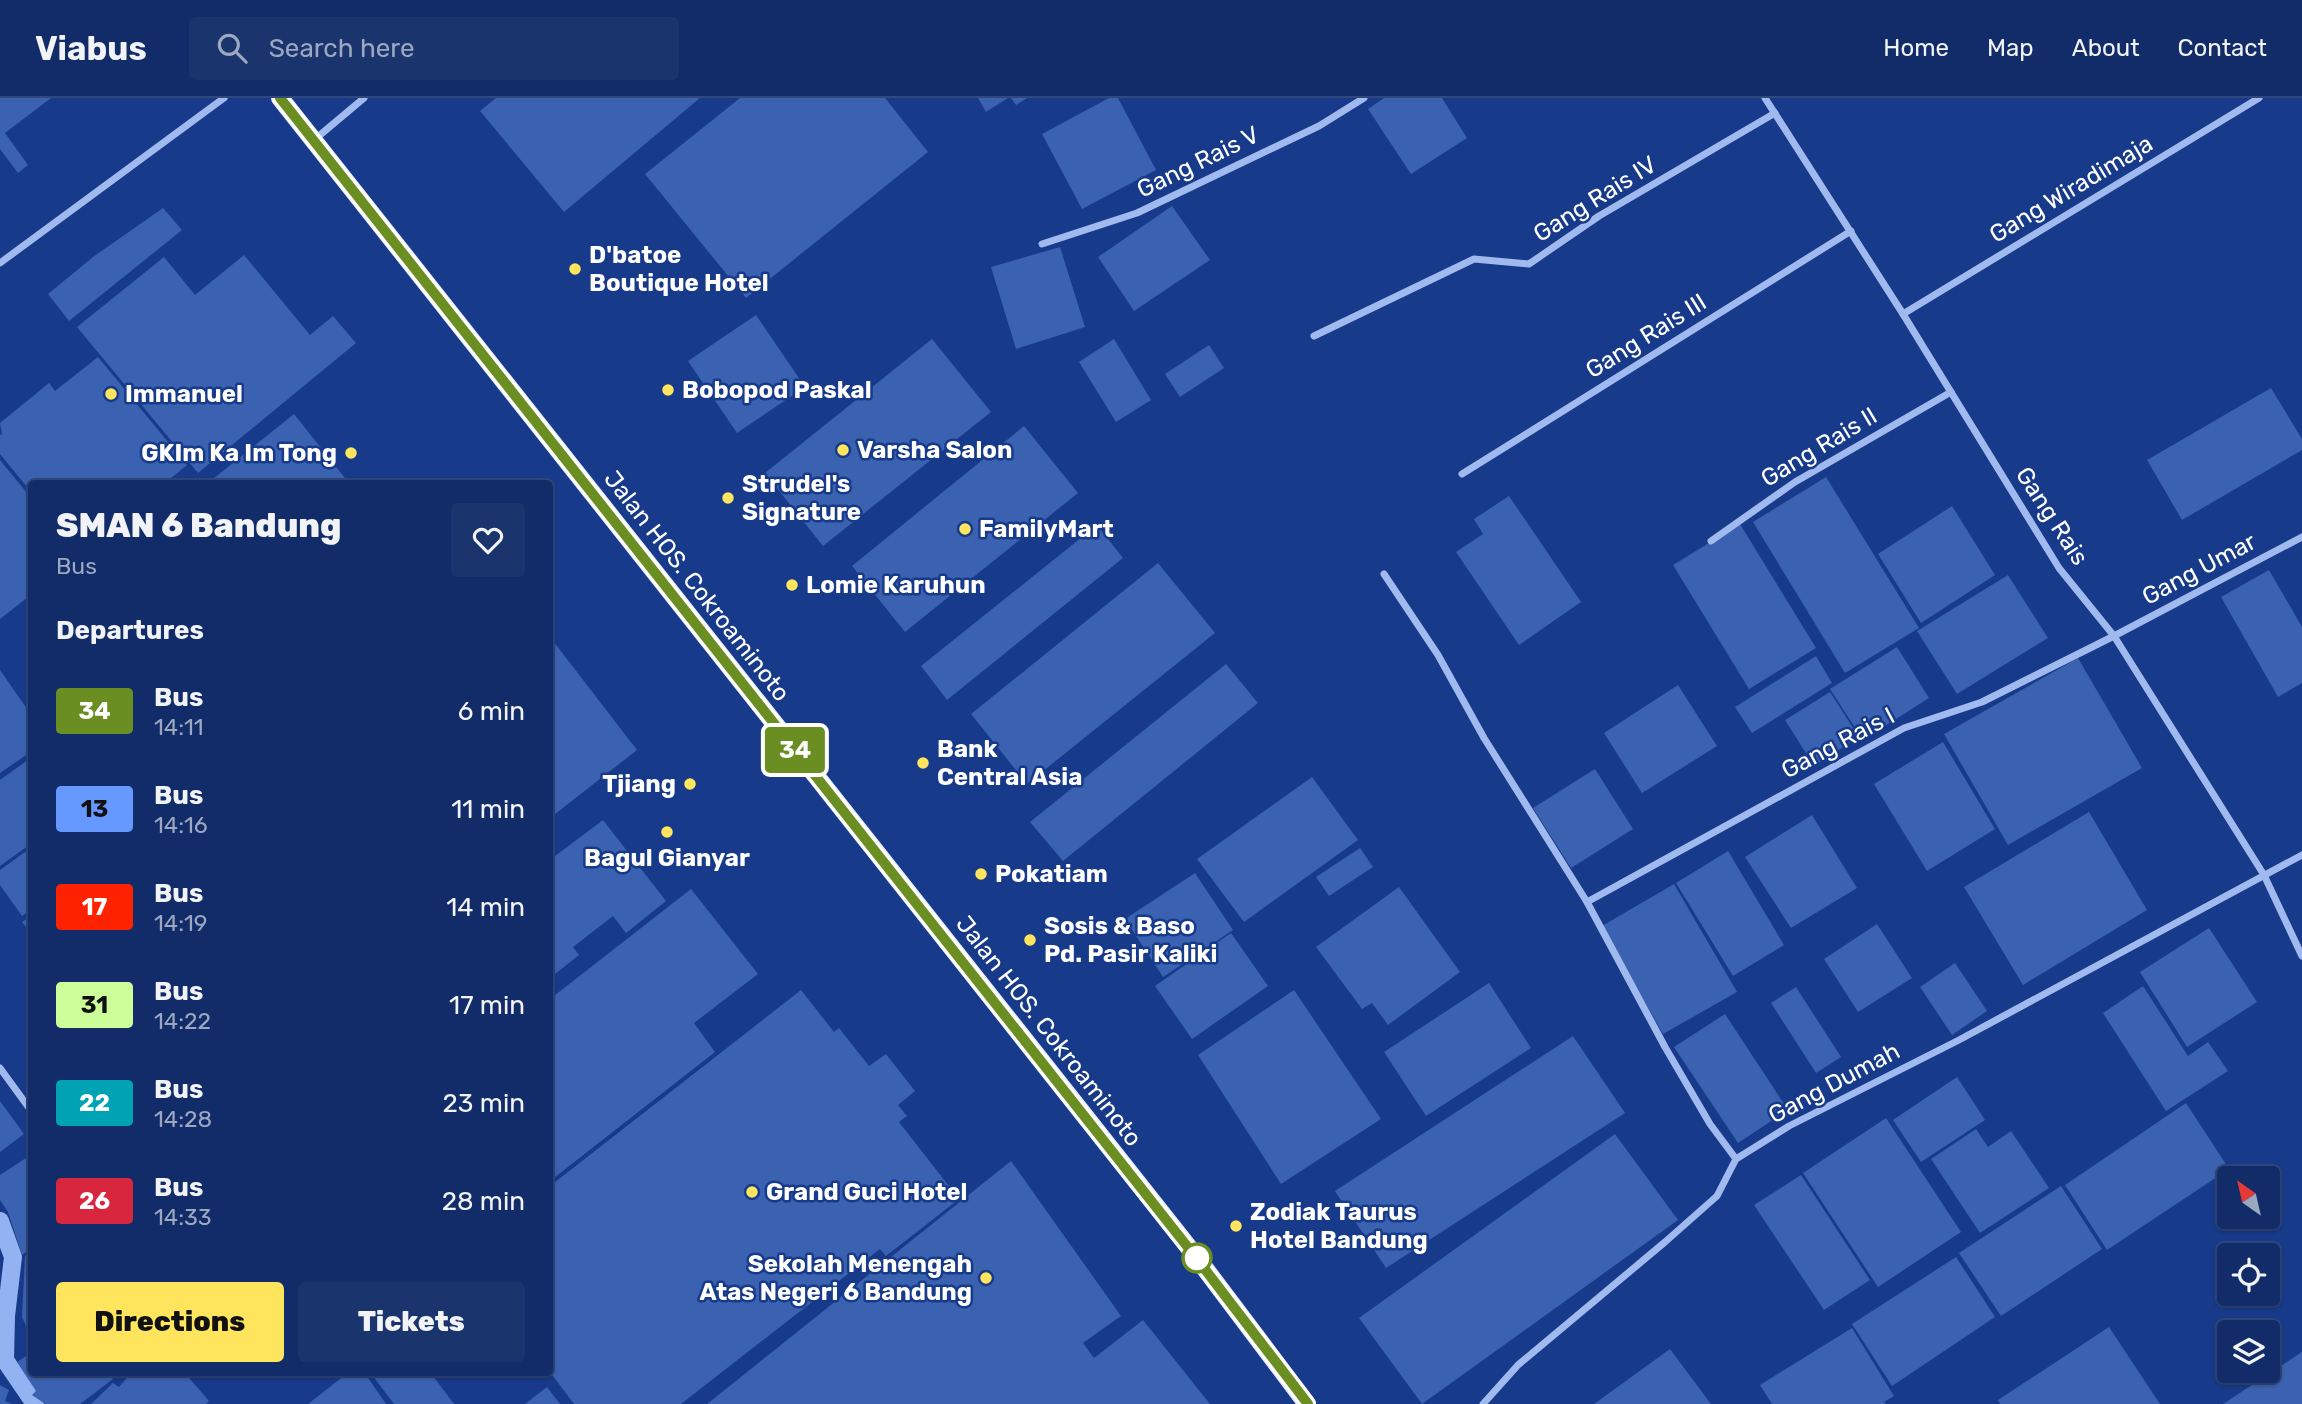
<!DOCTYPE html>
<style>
:root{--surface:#112c68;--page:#1a346e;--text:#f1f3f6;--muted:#9ca7c0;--line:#30487c;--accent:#ffe55d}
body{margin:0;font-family:Rubik,sans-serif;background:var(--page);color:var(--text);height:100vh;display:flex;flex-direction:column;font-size:26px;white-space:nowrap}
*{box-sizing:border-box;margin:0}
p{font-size:23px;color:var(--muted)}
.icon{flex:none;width:38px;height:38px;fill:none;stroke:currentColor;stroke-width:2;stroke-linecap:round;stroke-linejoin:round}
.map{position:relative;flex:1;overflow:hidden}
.drawer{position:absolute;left:28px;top:382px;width:525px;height:896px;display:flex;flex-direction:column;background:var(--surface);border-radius:7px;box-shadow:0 2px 5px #0004,0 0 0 2px var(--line)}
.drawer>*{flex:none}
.badge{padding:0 14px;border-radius:5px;font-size:24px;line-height:46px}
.needle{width:46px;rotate:326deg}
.controls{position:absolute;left:2217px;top:1068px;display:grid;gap:14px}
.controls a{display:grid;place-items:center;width:63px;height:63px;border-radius:7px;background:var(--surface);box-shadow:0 2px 5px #0004,0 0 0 2px var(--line);font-size:35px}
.map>.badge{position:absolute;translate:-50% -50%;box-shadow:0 0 0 4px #fff}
h2{padding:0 28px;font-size:26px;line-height:63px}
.round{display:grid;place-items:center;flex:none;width:74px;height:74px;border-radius:7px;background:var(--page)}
.head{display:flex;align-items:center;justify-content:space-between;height:119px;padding:0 28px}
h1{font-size:33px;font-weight:800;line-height:52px}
.button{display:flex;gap:14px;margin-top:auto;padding:14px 28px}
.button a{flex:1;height:80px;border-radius:7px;background:var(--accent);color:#111;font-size:28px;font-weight:800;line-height:80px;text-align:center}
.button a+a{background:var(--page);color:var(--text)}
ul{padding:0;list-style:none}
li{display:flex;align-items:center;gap:21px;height:98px;padding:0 28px}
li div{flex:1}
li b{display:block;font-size:26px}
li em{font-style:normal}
li .badge{min-width:77px;font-weight:700;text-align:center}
header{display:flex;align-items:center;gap:42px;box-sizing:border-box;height:98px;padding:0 35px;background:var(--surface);border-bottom:2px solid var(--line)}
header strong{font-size:33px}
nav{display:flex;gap:38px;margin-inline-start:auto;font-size:24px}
.search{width:490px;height:63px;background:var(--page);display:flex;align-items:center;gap:18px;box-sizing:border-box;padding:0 24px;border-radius:7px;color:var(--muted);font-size:26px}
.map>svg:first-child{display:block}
</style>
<header>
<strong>Viabus</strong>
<div class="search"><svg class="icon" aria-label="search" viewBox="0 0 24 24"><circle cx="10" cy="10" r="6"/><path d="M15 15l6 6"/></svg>Search here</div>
<nav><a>Home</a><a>Map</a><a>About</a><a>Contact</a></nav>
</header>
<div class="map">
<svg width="2302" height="1306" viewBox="0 0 2302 1306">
<rect width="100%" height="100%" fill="#173a8a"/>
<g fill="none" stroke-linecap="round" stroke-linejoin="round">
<!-- stream -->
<polyline stroke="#92b2f1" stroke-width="18" points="0,1123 13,1159 6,1218 5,1262 35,1306"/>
</g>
<!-- building -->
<g fill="#3b61b1">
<polygon points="0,0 51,0 5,35 28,67 18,75 0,51"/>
<polygon points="496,0 700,0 564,114 480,13"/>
<polygon points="740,0 885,0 928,54 746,200 645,76"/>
<polygon points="978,0 1008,0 986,14"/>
<polygon points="1011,0 1027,0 1016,7"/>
<polygon points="1109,0 1118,0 1156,72 1082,111 1042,36"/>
<polygon points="1384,0 1442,0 1467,40 1411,76 1368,11"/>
<polygon points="1172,108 1210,162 1134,213 1098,159"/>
<polygon points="163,110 182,132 69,223 48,196 93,159"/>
<polygon points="1060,149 1085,229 1016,251 991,169"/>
<polygon points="244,157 310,237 333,218 356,245 198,375 77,229 164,159 195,197"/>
<polygon points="756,217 805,289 737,335 688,263"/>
<polygon points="932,241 991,314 823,448 765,375"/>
<polygon points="1114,241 1151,302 1116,324 1079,264"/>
<polygon points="1209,247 1224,270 1180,299 1165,276"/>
<polygon points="98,259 187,367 165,385 32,385 32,395 0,356 0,337 2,336 0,325 49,285 55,293"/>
<polygon points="2271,290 2302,341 2302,352 2182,422 2147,362"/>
<polygon points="294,316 349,385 208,385"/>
<polygon points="1024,328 1078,395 905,534 852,468"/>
<polygon points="0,362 32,401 32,496 0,521"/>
<polygon points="1826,379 1919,530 1845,575 1753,424"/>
<polygon points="1509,398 1581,504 1519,547 1456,454 1483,436 1474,421"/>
<polygon points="1952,408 1995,477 1921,525 1878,456"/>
<polygon points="1740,426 1816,550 1749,591 1673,467"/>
<polygon points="1097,427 1123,460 947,602 921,568"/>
<polygon points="1158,465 1215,535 1027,686 971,616"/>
<polygon points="2269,472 2302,529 2302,585 2278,599 2221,499"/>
<polygon points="2008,477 2048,540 1957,596 1917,533"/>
<polygon points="550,539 637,652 550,720"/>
<polygon points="1897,549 1929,600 1863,642 1830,591"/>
<polygon points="1816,558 1832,585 1752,635 1735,609"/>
<polygon points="2078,560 2142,670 2008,747 1944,636"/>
<polygon points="1226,566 1258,605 1063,763 1030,724"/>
<polygon points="0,572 32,618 32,653 0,675"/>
<polygon points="1678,587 1717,648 1642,695 1604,635"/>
<polygon points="1830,594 1859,639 1814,668 1785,622"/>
<polygon points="1943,644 1995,731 1927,773 1874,686"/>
<polygon points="32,659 32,745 0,768 0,682"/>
<polygon points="1595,671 1633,731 1571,770 1533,710"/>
<polygon points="1312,679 1358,742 1244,824 1197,761"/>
<polygon points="2089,714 2147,812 2023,887 1964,789"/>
<polygon points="1812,717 1857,790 1791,830 1745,759"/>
<polygon points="603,722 666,803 626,835 613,818 573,849 579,857 550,880 550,758 553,755 555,758"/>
<polygon points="32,749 32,811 22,818 0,787 0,772"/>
<polygon points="1360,750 1373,769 1329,798 1316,779"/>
<polygon points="1728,753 1784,847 1733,878 1676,785"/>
<polygon points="1195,775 1233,832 1163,879 1125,821"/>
<polygon points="1674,786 1737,894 1663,936 1602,828"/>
<polygon points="1399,789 1460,874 1388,927 1372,905 1362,911 1316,849"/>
<polygon points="691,791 758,876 694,925 715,954 550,1083 550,901"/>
<polygon points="32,817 32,837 22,824"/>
<polygon points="1877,826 1912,880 1858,914 1824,861"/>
<polygon points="2209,830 2257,904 2187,949 2140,874"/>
<polygon points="1231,835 1268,888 1192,941 1155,888"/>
<polygon points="1955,865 1987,913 1952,937 1920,889"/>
<polygon points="1489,885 1531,950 1426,1018 1384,954"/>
<polygon points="2143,888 2188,958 2208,944 2228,973 2166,1013 2103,915"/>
<polygon points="1796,889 1841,959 1816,975 1771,905"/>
<polygon points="801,892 834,934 839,930 869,968 886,956 915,993 898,1007 907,1018 899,1024 959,1101 886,1158 880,1151 681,1306 574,1306 550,1274 550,1088"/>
<polygon points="1294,892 1381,1021 1281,1086 1198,957"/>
<polygon points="1725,916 1788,1012 1738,1045 1674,949"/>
<polygon points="1573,938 1625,1015 1386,1170 1335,1093"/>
<polygon points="1957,979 1985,1022 1921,1064 1893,1022"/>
<polygon points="0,1003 24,1036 0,1054"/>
<polygon points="2186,1005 2229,1071 2107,1152 2065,1087"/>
<polygon points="1886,1020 1961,1134 1878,1189 1803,1075"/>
<polygon points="1976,1031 1988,1049 2011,1033 2049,1090 1980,1135 1931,1061"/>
<polygon points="1615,1036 1678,1122 1422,1306 1359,1220"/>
<polygon points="32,1056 32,1150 22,1157 8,1114 0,1102 0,1077"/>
<polygon points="1011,1063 1121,1218 1083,1245 1094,1260 1143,1222 1210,1306 707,1306"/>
<polygon points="1801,1077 1870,1182 1824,1212 1754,1107"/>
<polygon points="2061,1088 2102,1151 2001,1218 1959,1155"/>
<polygon points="32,1154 32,1242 22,1219 25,1158"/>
<polygon points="1956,1159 1995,1219 1892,1288 1852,1226"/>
<polygon points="2109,1229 2160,1306 2000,1306 1998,1302"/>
<polygon points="1852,1230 1894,1298 1884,1304 1886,1306 1772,1306 1760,1287"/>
<polygon points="32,1248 32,1274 108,1274 113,1281 80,1306 45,1306 32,1297 36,1293 17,1264 31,1255 28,1251"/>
<polygon points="1670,1251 1711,1306 1594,1306"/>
<polygon points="2302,1254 2302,1306 2223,1306"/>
<polygon points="132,1274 184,1274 209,1303 206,1306 91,1306 113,1285 119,1289"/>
<polygon points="349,1274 364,1274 386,1306 308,1306"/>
<polygon points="370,1274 430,1274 454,1306 394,1306"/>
<polygon points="0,1287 9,1292 5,1303 12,1306 0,1306"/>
<polygon points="547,1289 560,1306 525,1306"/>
</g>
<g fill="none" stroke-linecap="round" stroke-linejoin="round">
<!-- street -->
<g stroke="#a0b9ee" stroke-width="7">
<polyline points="1765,0 1903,216 2059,470 2114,538 2264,777 2302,858"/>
<polyline points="314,42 364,0"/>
<polyline points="1042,146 1137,115 1319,28 1364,0"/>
<polyline points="0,165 224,0"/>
<polyline points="1903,216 2259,0"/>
<polyline points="1314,238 1474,161 1529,166 1599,118 1775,15"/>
<polyline points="1462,376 1851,133"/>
<polyline points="1711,443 1795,384 1951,294"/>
<polyline points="1384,476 1438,557 1484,640 1587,804 1665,949 1710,1026 1736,1061"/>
<polyline points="1587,804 1904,630 1982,604 2114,538 2302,439"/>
<polyline points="0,970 32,1014"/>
<polyline points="1483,1306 1518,1267 1665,1144 1717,1098 1736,1061 1789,1028 1959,942 2302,757"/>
</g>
<!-- primary -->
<polyline stroke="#e7edff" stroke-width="18" points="280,0 1194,1156 1307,1306"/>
</g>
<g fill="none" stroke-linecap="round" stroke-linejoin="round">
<defs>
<polyline id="line" points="280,0 1194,1157 1308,1306"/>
</defs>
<!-- line casing -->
<use href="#line" stroke="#fff" stroke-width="16"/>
<!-- line -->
<use href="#line" stroke="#6b8e23" stroke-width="10"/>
</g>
<!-- markers -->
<g fill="#ffe55d" stroke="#173a8a" stroke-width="2.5">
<circle cx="575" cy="171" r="7"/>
<circle cx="668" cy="292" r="7"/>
<circle cx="111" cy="296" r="7"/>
<circle cx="843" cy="352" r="7"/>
<circle cx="351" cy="355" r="7"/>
<circle cx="728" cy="400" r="7"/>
<circle cx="965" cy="431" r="7"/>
<circle cx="792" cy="487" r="7"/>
<circle cx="923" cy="665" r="7"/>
<circle cx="690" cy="686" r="7"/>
<circle cx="667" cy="734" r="7"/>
<circle cx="981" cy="776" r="7"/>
<circle cx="1030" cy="842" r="7"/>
<circle cx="752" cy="1094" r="7"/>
<circle cx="1236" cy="1128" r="7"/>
<circle cx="986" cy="1180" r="7"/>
</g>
<circle fill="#fff" stroke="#6b8e23" stroke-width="3.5" cx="1197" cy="1160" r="14"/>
<g text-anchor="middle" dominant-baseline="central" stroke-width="5" stroke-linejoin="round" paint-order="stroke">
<!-- street labels -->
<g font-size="24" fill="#fff" stroke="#173a8a">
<text transform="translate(1198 64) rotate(-26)">Gang Rais V</text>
<text transform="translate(2071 91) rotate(-31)">Gang Wiradimaja</text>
<text transform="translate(1595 101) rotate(-32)">Gang Rais IV</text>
<text transform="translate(1646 238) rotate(-32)">Gang Rais III</text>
<text transform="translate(1819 349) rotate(-31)">Gang Rais II</text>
<text transform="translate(2052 418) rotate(57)">Gang Rais</text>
<text transform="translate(2199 471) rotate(-28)">Gang Umar</text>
<text transform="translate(697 488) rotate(52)">Jalan HOS. Cokroaminoto</text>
<text transform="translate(1838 645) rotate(-28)">Gang Rais I</text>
<text transform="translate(1049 933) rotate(52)">Jalan HOS. Cokroaminoto</text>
<text transform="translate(1834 985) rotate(-28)">Gang Dumah</text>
</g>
<!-- poi labels -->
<g font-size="24" font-weight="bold" fill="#fff" stroke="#173a8a" text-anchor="start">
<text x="589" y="157">D'batoe<tspan x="589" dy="28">Boutique Hotel</tspan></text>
<text x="682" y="292">Bobopod Paskal</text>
<text x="125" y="296">Immanuel</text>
<text x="857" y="352">Varsha Salon</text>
<text x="337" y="355" text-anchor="end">GKIm Ka Im Tong</text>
<text x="742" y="386">Strudel's<tspan x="742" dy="28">Signature</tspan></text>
<text x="979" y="431">FamilyMart</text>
<text x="806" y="487">Lomie Karuhun</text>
<text x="937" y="651">Bank<tspan x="937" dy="28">Central Asia</tspan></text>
<text x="676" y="686" text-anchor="end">Tjiang</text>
<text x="667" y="760" text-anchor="middle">Bagul Gianyar</text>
<text x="995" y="776">Pokatiam</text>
<text x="1044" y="828">Sosis &amp; Baso<tspan x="1044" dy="28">Pd. Pasir Kaliki</tspan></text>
<text x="766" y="1094">Grand Guci Hotel</text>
<text x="1250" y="1114">Zodiak Taurus<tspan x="1250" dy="28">Hotel Bandung</tspan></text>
<text x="972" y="1166" text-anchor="end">Sekolah Menengah<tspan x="972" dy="28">Atas Negeri 6 Bandung</tspan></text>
</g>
</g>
</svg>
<div class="controls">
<a><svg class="needle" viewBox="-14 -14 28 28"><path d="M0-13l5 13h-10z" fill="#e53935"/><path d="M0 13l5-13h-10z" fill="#9ca7c0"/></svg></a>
<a><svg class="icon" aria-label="locate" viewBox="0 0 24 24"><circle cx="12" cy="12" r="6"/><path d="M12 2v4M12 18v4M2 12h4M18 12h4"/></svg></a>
<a><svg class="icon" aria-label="layers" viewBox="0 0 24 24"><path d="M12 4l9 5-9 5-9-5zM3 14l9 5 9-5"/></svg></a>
</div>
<b class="badge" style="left:795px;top:652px;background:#6b8e23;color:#fff">34</b>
<section class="drawer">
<div class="head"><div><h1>SMAN 6 Bandung</h1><p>Bus</p></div><a class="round"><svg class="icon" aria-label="heart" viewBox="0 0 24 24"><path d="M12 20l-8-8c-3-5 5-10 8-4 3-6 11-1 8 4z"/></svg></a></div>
<h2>Departures</h2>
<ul>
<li><span class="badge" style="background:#6b8e23;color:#fff">34</span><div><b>Bus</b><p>14:11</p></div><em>6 min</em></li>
<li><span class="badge" style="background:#69f;color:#111">13</span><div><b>Bus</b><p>14:16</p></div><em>11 min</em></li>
<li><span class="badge" style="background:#f20;color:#fff">17</span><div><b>Bus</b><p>14:19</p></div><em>14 min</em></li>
<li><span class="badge" style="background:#cf9;color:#111">31</span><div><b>Bus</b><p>14:22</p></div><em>17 min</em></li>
<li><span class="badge" style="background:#00a3b4;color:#fff">22</span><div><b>Bus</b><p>14:28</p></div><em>23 min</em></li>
<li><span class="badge" style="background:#d7263d;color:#fff">26</span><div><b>Bus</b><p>14:33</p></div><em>28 min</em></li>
</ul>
<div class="button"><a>Directions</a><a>Tickets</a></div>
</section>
</div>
